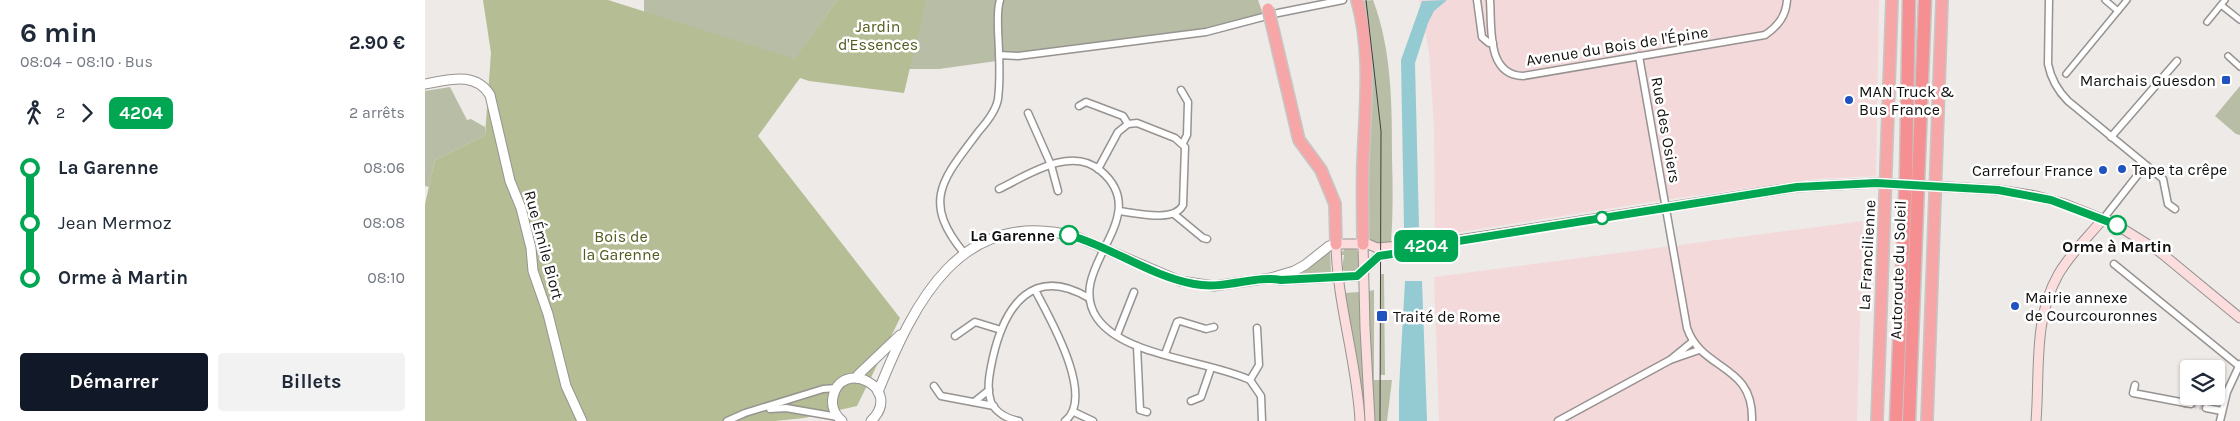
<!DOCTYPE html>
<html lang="fr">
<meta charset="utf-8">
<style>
:root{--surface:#fff;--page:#f2f2f3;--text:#1f2937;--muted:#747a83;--accent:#111827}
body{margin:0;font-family:Karla,sans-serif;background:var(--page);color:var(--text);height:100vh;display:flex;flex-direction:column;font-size:19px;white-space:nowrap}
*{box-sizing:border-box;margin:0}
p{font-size:16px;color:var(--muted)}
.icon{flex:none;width:28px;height:28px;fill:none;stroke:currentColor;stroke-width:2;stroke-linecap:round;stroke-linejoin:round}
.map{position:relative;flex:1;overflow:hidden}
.side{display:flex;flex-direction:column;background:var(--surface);width:425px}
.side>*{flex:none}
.badge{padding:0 10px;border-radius:8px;font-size:18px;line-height:32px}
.controls{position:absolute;left:1755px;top:360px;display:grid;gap:10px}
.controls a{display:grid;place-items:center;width:45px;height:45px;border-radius:5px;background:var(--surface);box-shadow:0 1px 4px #0004;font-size:25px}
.map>.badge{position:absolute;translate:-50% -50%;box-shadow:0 0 0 2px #fff}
.legs{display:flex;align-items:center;gap:8px;height:55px;padding:0 20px;font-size:16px}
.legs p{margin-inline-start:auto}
.summary{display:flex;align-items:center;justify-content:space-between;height:85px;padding:0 20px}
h1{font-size:28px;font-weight:700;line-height:38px}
.button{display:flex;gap:10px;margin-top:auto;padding:10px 20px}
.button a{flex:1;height:58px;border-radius:5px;background:var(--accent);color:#fff;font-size:20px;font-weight:700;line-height:58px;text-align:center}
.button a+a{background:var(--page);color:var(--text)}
ul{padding:0 20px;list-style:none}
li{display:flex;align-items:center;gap:18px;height:55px;font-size:19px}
li i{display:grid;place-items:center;width:8px;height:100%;margin:0 6px;background:currentColor}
li i::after{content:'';width:12px;height:12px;margin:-6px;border:4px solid;border-radius:50%;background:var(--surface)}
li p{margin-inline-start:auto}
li:first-child i{background:linear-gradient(#0000 50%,currentColor 0)}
li:last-child i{background:linear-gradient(currentColor 50%,#0000 0)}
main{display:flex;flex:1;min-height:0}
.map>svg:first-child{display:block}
</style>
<main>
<section class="side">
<div class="summary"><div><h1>6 min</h1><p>08:04 – 08:10 · Bus</p></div><b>2.90 €</b></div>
<div class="legs"><svg class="icon" aria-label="walk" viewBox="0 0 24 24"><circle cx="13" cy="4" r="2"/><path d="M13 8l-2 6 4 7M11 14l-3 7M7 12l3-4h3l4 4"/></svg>2<svg class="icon" aria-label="forward" viewBox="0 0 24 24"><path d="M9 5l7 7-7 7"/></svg><b class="badge" style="background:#00a651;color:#fff">4204</b><p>2 arrêts</p></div>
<ul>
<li><i style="color:#00a651"></i><b>La Garenne</b><p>08:06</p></li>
<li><i style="color:#00a651"></i><span>Jean Mermoz</span><p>08:08</p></li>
<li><i style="color:#00a651"></i><b>Orme à Martin</b><p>08:10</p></li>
</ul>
<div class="button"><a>Démarrer</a><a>Billets</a></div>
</section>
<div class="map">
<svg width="1815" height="421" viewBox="0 0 1815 421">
<rect width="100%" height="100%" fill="#eeeae8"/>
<!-- industrial -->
<g fill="#f4d9db">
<polygon points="994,0 1454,0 1451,176 1390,179 1239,200 1010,236 1009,127 1004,53"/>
<polygon points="1438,221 1432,421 1014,421 1009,277"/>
</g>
<!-- green -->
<g fill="#b8bea5">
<polygon points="219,0 412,0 370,60 219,12"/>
<polygon points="435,0 833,0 839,17 781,32 514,69 389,69"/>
<path d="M948 0C967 50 967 106 967 159 968 187 968 215 966 243L951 244 943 237V164L937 1Z"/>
<polygon points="1815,86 1815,135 1811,134 1790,116"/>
<polygon points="25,87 42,120 46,119 60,127 60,135 10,160 4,187 0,186 0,91"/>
<polygon points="921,248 930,248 933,252 934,267 931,271 921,272 917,269 919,255 916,255 917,252"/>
<polygon points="905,250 906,273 874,276"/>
<polygon points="955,274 959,274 960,375 955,375"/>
<polygon points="949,290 949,380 967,380 962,421 948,421 943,331 944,291"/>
<polygon points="934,292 942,421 938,421 935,380 918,293"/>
</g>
<!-- forest -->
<polygon fill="#b4bd93" points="58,0 183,0 370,59 412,0 501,0 479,93 384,81 375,78 333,136 475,318 432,406 379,418 350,421 0,421 0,204 10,160 60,135 66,53"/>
<!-- water -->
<g fill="#94cad2">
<polygon points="1022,0 1009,11 1003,23 990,63 994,227 979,228 976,60 997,1"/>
<polygon points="980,281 997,281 1002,421 974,421 974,389"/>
</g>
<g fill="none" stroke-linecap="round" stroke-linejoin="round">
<!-- minor-tunnel -->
<polyline stroke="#cdc9c7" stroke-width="6" stroke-dasharray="6 3" stroke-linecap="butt" points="1766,404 1781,408"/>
<defs>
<g id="pedestrian">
<polyline points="1680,0 1693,11"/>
<polyline points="1796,5 1815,20"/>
<polyline points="1782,22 1800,0"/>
<polyline points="1803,56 1815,67"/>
<polyline points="1641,74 1702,0"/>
</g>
<g id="minor">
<polyline points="1052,0 1057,37 1064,43 1068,43"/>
<path d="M1065 0C1067 27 1061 75 1098 76L1340 35C1353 26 1361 16 1362 0"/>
<path d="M1624 0 1623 64C1626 79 1632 90 1643 101L1738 179 1743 204 1750 209"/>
<polyline points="574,55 593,56 781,32 853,13 918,0"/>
<path d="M1214 56 1262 328C1277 372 1329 363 1327 421"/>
<polyline points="756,90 763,102 762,135 758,143"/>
<polyline points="654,106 661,102 698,116 703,124"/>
<polyline points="603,113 626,165 633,191"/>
<polyline points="1686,137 1752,61"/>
<path d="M673 169 693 132 703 124 712 123 750 138 760 147 758 205C749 223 711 213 694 211"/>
<path d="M574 189C603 175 646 145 676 171 731 218 638 268 672 318 699 357 783 360 825 380L836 396 837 421"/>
<polyline points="749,214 778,238 782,239"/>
<polyline points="1678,219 1715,172 1716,162"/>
<path d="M539 253C495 200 519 178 554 131 562 122 571 111 573 99 576 76 574 53 573 30 573 20 572 9 575 0"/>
<polyline points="1689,264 1814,366"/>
<path d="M610 290C624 317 671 397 640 421"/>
<polyline points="692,335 709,292"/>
<polyline points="530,336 550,322 576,330"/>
<polyline points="1267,342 1245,360 1274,350"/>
<polyline points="712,346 715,410 722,412"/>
<polyline points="740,354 752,322 755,321 781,329 789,327"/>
<polyline points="1765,368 1766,369"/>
<polyline points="825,380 834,365 832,328"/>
<polyline points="1710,385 1708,393 1766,404"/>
<polyline points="509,386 516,396 569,406"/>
<polyline points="766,401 776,397 786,368"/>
<polyline points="549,402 564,390"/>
<polyline points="1760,403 1764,393"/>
<polyline points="1781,408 1797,411"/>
<polyline points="345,409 361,408 413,417"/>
<polyline points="649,412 668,421"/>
<polyline points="302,421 320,413 398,389 412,388"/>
<path d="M594 421C583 419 571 413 566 402 561 388 565 371 568 357 580 305 608 265 664 298"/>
<polyline points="1133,421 1245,360"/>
<polyline points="1795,421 1802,392 1815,364"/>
</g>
<g id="tertiary">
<path d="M0 84C24 80 50 71 65 95L85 181 96 208 106 248 108 271 123 314 141 386 157 421"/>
<polyline points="849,279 856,280 912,277"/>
<polyline points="433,378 433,375 475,335"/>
<path d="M453 392C489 302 536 205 652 237L755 281 789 286 846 278 869 271 880 265 904 246 911 244"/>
<path d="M417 421C410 415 406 406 408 397 416 357 480 388 446 421"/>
</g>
<g id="secondary">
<polyline points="1523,187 1573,190 1611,196 1640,204 1690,224 1735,252 1815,318"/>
<polyline points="938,244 940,328 945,421"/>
<polyline points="912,277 932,276 954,256 987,251 996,247 1021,242 1372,187 1451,183"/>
<path d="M935 421C932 361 912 304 911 244H943L952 248 986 245 996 247"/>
<path d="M1611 421C1615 373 1608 319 1633 275 1644 255 1663 237 1678 219"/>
</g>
<g id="trunk">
<path d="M932 0C947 53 940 109 938 164 937 190 938 217 938 244"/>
<polyline points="847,25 874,140 896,170 910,204 911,244"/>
<polyline points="1452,421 1467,0"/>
<polyline points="1502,421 1517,0"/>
</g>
<g id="motorway">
<polyline points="1471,421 1481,173 1484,0"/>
<polyline points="1484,421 1500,0"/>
</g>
</defs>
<!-- pedestrian casing -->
<use href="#pedestrian" stroke="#979391" stroke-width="8"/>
<!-- minor casing -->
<use href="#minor" stroke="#979391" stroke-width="9"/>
<!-- tertiary casing -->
<use href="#tertiary" stroke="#979391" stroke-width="11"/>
<!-- secondary casing -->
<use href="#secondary" stroke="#979391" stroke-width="11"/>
<!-- trunk casing -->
<use href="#trunk" stroke="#c6c6c5" stroke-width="14"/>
<!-- motorway casing -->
<use href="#motorway" stroke="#c6c6c5" stroke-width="15"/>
<!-- pedestrian -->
<use href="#pedestrian" stroke="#fff" stroke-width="5"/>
<!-- minor -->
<use href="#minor" stroke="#fff" stroke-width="6"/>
<!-- tertiary -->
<use href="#tertiary" stroke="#fff" stroke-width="9"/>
<!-- secondary -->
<use href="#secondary" stroke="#fcddde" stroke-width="9"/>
<!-- trunk -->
<use href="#trunk" stroke="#f7a6a7" stroke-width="11"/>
<!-- motorway -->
<use href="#motorway" stroke="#f58f91" stroke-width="12"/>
<!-- tram -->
<polyline stroke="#413f3e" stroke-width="1" points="941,0 956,131 955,421"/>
<defs>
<polyline id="secondary-bridge" points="1451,183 1523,187"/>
<polyline id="trunk-bridge" points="843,9 847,25"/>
</defs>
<!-- secondary-bridge casing -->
<use href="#secondary-bridge" stroke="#979391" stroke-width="11" stroke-linecap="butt"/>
<!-- trunk-bridge casing -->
<use href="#trunk-bridge" stroke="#c6c6c5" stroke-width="14" stroke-linecap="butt"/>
<!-- secondary-bridge -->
<use href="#secondary-bridge" stroke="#fcddde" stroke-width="9"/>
<!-- trunk-bridge -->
<use href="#trunk-bridge" stroke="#f7a6a7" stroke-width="11"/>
</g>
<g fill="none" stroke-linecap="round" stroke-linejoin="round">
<defs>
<path id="line-1" d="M644 235C687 247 725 276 769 284 800 290 830 275 856 280L932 276 954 256 987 251 996 247 1372 187 1451 183 1573 190 1626 200 1692 225"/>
</defs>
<!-- line-1 casing -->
<use href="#line-1" stroke="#fff" stroke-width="11"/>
<!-- line-1 -->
<use href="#line-1" stroke="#00a651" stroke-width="8"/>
</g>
<!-- markers -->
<g fill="#2153c0" stroke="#fff" stroke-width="2">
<rect x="1796" y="75" width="10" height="10" rx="2.5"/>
<circle cx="1424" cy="100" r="5"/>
<circle cx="1697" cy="169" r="5"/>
<circle cx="1678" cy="170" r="5"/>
<circle cx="1590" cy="306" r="5"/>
<rect x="951" y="310" width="12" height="12" rx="2.5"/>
</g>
<g fill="#fff" stroke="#00a651" stroke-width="2.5">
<circle cx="1177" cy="218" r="6"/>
<circle cx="1692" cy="225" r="9"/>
<circle cx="644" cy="235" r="9"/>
</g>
<g text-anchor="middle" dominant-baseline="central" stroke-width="5" stroke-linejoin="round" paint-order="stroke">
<!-- park labels -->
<g font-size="16" fill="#535c1d" stroke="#fff">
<text x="453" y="26">Jardin<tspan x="453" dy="18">d'Essences</tspan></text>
<text x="196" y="236">Bois de<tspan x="196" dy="18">la Garenne</tspan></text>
</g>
<!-- street labels -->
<g font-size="16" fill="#11100f" stroke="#fff">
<text transform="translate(1192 46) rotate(-9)">Avenue du Bois de l'Épine</text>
<text transform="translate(1241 130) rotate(80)">Rue des Osiers</text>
<text transform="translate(119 245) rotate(75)">Rue Émile Biort</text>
<text transform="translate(1442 255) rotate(-87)">La Francilienne</text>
<text transform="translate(1473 270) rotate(-88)">Autoroute du Soleil</text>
</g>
<!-- poi labels -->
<g font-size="16" fill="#11100f" stroke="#fff" text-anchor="start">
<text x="1791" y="80" text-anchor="end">Marchais Guesdon</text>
<text x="1434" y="91">MAN Truck &amp;<tspan x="1434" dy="18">Bus France</tspan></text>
<text x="1707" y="169">Tape ta crêpe</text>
<text x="1668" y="170" text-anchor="end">Carrefour France</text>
<text x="1600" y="297">Mairie annexe<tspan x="1600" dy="18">de Courcouronnes</tspan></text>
<text x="968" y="316">Traité de Rome</text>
</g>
<!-- stop labels -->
<g font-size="16" font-weight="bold" fill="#11100f" stroke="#fff" text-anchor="end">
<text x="630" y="235">La Garenne</text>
<text x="1692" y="246" text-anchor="middle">Orme à Martin</text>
</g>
</g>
</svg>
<div class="controls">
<a><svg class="icon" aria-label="layers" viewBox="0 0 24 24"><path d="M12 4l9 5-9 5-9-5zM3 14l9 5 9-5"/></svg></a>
</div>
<b class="badge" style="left:1001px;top:246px;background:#00a651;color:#fff">4204</b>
</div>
</main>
